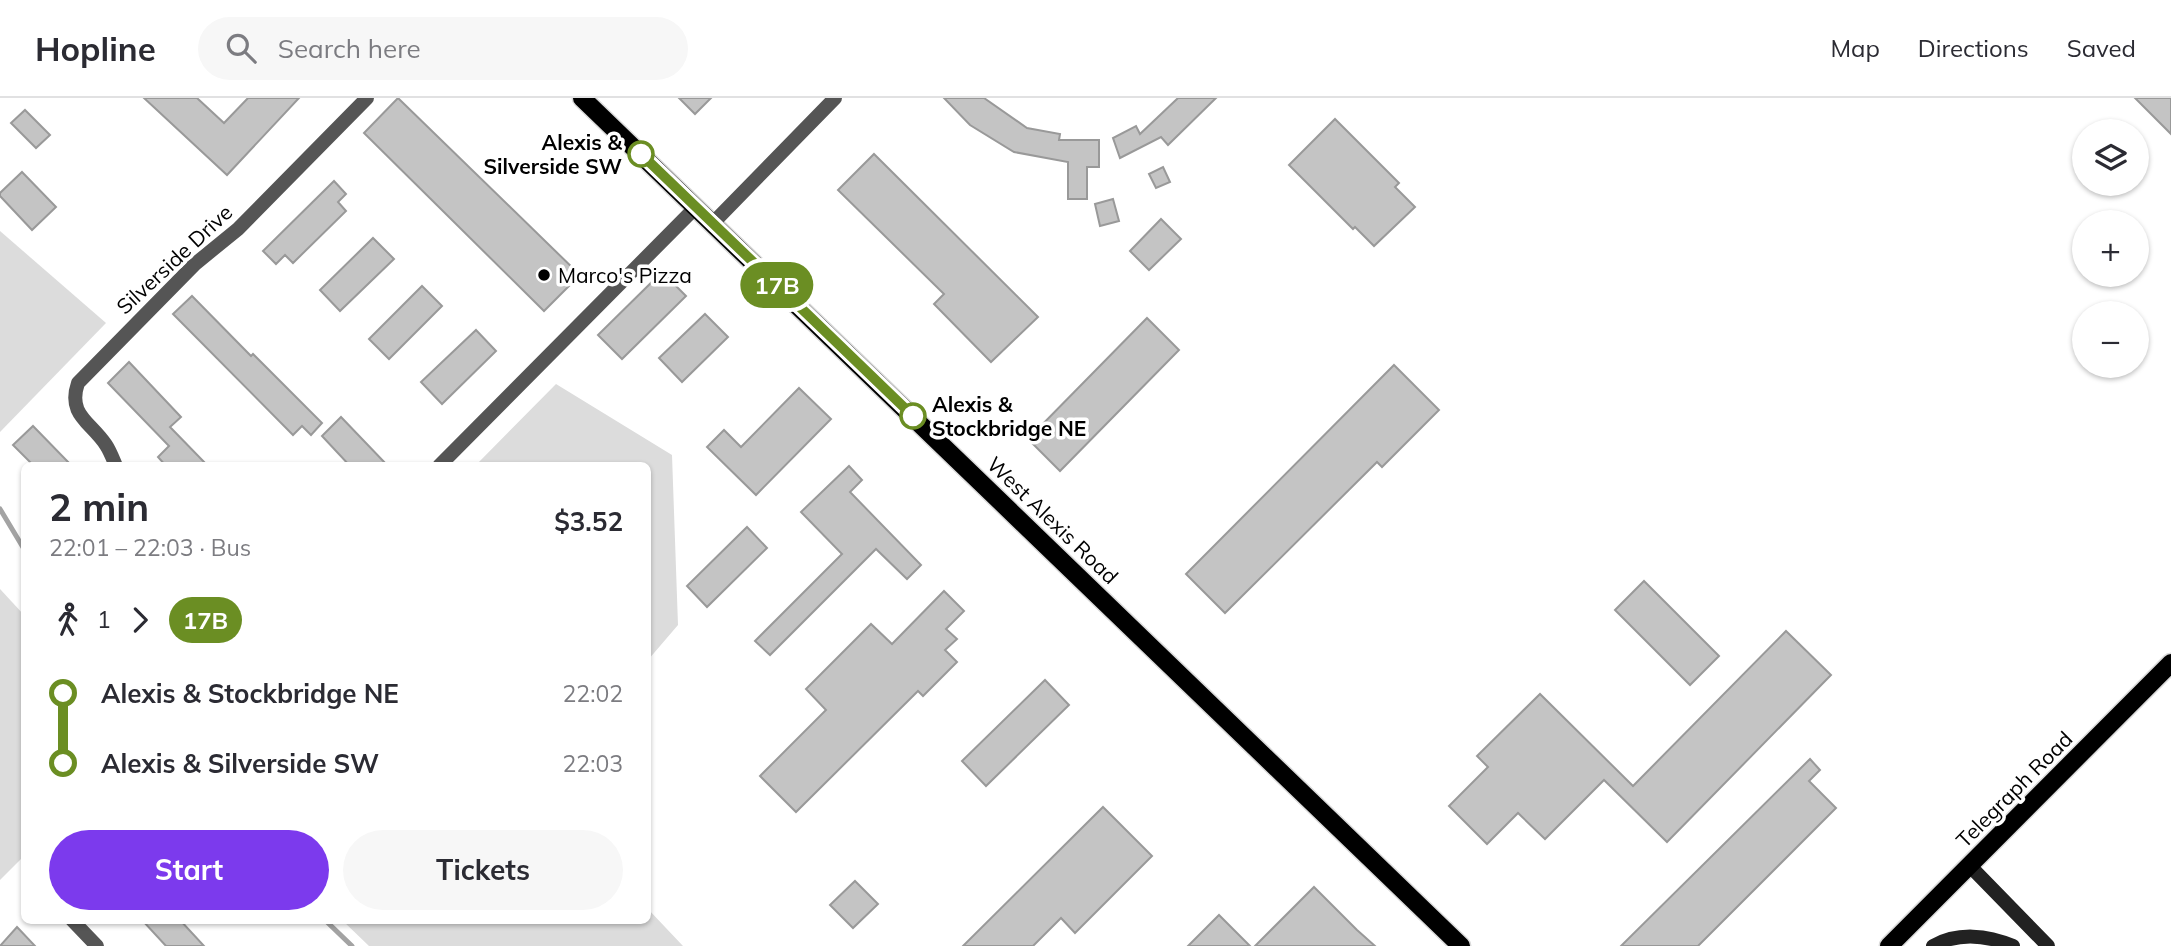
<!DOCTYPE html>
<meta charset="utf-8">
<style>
:root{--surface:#fff;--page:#f7f7f7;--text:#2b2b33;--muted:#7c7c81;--line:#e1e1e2;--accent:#7c3aed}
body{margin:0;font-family:Mulish,sans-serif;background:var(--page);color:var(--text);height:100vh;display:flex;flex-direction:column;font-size:26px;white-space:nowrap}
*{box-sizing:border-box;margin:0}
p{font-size:23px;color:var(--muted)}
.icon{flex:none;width:38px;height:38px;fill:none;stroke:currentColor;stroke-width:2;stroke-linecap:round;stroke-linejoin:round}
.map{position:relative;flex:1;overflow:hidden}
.side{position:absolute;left:21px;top:364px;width:630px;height:462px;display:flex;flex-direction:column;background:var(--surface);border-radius:10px;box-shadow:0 2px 5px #0004}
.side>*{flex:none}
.badge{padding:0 14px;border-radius:23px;font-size:24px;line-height:46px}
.fabs{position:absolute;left:2072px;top:21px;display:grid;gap:14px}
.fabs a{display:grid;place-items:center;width:77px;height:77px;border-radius:50%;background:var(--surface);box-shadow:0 2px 5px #0004;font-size:35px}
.map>.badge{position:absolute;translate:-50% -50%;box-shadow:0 0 0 4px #fff}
.legs{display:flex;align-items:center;gap:10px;height:77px;padding:0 28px;font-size:23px}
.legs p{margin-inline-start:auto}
.head{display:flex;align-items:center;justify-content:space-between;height:119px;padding:0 28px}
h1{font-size:38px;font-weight:700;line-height:52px}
.action{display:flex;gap:14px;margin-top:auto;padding:14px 28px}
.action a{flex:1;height:80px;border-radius:42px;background:var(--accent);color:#fff;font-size:28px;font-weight:700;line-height:80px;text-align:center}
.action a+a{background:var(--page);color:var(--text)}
ul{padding:0 28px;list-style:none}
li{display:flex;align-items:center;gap:24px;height:70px;font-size:26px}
li i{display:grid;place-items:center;width:10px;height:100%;margin:0 9px;background:currentColor}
li i::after{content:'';width:18px;height:18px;margin:-9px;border:5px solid;border-radius:50%;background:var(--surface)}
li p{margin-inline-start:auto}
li:first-child i{background:linear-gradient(#0000 50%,currentColor 0)}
li:last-child i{background:linear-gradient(currentColor 50%,#0000 0)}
header{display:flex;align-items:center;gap:42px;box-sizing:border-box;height:98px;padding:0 35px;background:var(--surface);border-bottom:2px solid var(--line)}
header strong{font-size:33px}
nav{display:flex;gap:38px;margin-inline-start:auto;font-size:24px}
.search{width:490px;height:63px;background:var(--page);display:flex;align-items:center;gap:18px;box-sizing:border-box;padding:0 24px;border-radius:38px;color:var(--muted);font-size:26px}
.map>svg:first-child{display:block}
</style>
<header>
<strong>Hopline</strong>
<div class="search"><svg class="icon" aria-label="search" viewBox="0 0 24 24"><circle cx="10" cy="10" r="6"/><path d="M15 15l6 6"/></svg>Search here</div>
<nav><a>Map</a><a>Directions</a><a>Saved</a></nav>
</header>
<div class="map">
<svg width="2171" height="848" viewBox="0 0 2171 848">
<rect width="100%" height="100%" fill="#fff"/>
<!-- green -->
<g fill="#dcdcdc">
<polygon points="0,133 106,225 0,334"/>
<polygon points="556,286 672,357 678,527 648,562 648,368 476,367"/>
<polygon points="0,491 24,517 24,758 0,782"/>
<polygon points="648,811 683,848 369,848 343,823 648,822"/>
</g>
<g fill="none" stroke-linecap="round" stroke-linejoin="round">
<!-- stream -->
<g stroke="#a3a3a3" stroke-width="5">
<polyline points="0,411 24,451"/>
<polyline points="325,822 352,848"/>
</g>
</g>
<!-- building -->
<g fill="#c4c4c4" stroke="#999" stroke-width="2">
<polygon points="144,0 197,0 224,25 248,0 299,0 227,77"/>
<polygon points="398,0 580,177 544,213 364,35"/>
<polygon points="679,0 711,0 695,16"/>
<polygon points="944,0 984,0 1027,30 1060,36 1059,42 1099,42 1099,69 1087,69 1087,101 1068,101 1068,64 1014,54 970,27"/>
<polygon points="1178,0 1216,0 1168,47 1161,39 1120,60 1113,40 1136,28 1140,36"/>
<polygon points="2135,0 2171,0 2171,36"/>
<polygon points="25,12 50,37 36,50 11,25"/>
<polygon points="1335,21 1399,85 1395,89 1415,109 1374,148 1355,129 1353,131 1289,67"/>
<polygon points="874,56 1038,219 991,264 934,206 944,196 838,92"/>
<polygon points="1163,69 1170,84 1156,90 1149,76"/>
<polygon points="22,74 56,109 32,132 0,98 0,95"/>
<polygon points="334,83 346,96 338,104 346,113 293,165 285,157 276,166 263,153"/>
<polygon points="1113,101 1119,123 1100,128 1095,106"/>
<polygon points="1161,121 1181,141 1149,172 1130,153"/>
<polygon points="373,140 394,161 340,213 320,192"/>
<polygon points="662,174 686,198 622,261 598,237"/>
<polygon points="422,188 442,208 389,261 369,241"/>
<polygon points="192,198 251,258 253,256 322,325 311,337 302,328 293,337 173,216"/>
<polygon points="705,216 728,239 682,284 659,260"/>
<polygon points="1147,220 1179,252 1060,373 1028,341"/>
<polygon points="476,232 496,253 442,306 421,284"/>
<polygon points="129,264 181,319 170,329 208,368 166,368 158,359 169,348 108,285"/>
<polygon points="1394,267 1439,312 1382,369 1377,364 1225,515 1186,476"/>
<polygon points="799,290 831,321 756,397 707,349 724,332 741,349"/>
<polygon points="341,319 388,368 350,368 322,338"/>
<polygon points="33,328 72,368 34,368 13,347"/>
<polygon points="849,368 862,382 850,394 921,467 907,481 876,451 770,557 755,543 842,456 801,414"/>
<polygon points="747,429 767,450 707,509 687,488"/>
<polygon points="1644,483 1719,558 1690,587 1615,512"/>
<polygon points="944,493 964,513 946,531 957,541 945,552 957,564 923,598 918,593 796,714 760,678 826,612 806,591 871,526 892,546"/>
<polygon points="1786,533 1831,577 1667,744 1604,682 1545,741 1518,715 1487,746 1449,708 1488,669 1477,658 1540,596 1633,688"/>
<polygon points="1045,582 1069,607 986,688 962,663"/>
<polygon points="1810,661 1820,672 1809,683 1836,710 1698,848 1621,848"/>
<polygon points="1103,709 1152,758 1075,835 1061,820 1033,848 963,848"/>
<polygon points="855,783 878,806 853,830 830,807"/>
<polygon points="1314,789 1357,832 1375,848 1255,848"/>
<polygon points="1219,817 1250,848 1188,848"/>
<polygon points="142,822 180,822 204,848 166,848"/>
<polygon points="17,829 35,848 0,848"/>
</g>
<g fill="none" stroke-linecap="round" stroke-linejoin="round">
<defs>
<g id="primary">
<polyline points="582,0 1461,848"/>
<polyline points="1889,848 2171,565"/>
</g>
</defs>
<!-- primary casing -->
<use href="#primary" stroke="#dbdbdb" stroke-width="21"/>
<!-- street -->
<g stroke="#555" stroke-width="14">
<polyline points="713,125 835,0"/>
<path d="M116 368C113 361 110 353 106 347 91 324 67 317 78 285L195 166 238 131 367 0"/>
<polyline points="439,368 696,109"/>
<polyline points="72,822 97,848"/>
</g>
<!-- secondary -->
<g stroke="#222" stroke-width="14">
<polyline points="1970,768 2048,848"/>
<path d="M1933 848C1958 834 1987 837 2013 848"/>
</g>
<!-- primary -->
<use href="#primary" stroke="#000" stroke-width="18"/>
</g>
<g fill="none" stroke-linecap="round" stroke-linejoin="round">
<defs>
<polyline id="line-1" points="641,56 913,318"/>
</defs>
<!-- line-1 casing -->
<use href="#line-1" stroke="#fff" stroke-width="16"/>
<!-- line-1 -->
<use href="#line-1" stroke="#6b8e23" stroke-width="10"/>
</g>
<!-- markers -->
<g fill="#fff" stroke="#6b8e23" stroke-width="3.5">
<circle cx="641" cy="56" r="12"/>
<circle cx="913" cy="318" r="12"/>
</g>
<circle fill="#000" stroke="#fff" stroke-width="2.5" cx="544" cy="177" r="7"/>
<g text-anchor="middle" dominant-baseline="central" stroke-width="7" stroke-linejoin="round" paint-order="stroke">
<!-- stop labels -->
<g font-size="21" font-weight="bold" fill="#000" stroke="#fff" text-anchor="end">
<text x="622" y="44">Alexis &amp;<tspan x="622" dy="24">Silverside SW</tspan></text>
<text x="932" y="306" text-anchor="start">Alexis &amp;<tspan x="932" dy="24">Stockbridge NE</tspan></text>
</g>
<!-- street labels -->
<g font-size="21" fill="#000" stroke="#fff">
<text transform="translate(174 161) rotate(-43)">Silverside Drive</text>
<text transform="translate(1053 422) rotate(44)">West Alexis Road</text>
<text transform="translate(2014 691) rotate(-45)">Telegraph Road</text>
</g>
<!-- poi labels -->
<g font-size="21" fill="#000" stroke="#fff" text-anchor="start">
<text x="558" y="177">Marco's Pizza</text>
</g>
</g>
</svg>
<div class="fabs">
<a><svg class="icon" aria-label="layers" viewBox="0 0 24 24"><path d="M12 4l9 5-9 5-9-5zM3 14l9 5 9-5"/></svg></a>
<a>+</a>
<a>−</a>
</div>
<b class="badge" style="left:777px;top:187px;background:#6b8e23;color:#fff">17B</b>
<section class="side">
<div class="head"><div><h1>2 min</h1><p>22:01 – 22:03 · Bus</p></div><b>$3.52</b></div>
<div class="legs"><svg class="icon" aria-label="walk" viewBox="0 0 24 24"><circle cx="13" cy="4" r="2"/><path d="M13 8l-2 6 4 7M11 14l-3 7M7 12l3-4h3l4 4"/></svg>1<svg class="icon" aria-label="forward" viewBox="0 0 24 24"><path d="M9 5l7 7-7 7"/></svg><b class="badge" style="background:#6b8e23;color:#fff">17B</b></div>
<ul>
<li><i style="color:#6b8e23"></i><b>Alexis &amp; Stockbridge NE</b><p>22:02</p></li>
<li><i style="color:#6b8e23"></i><b>Alexis &amp; Silverside SW</b><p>22:03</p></li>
</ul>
<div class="action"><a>Start</a><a>Tickets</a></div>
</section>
</div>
